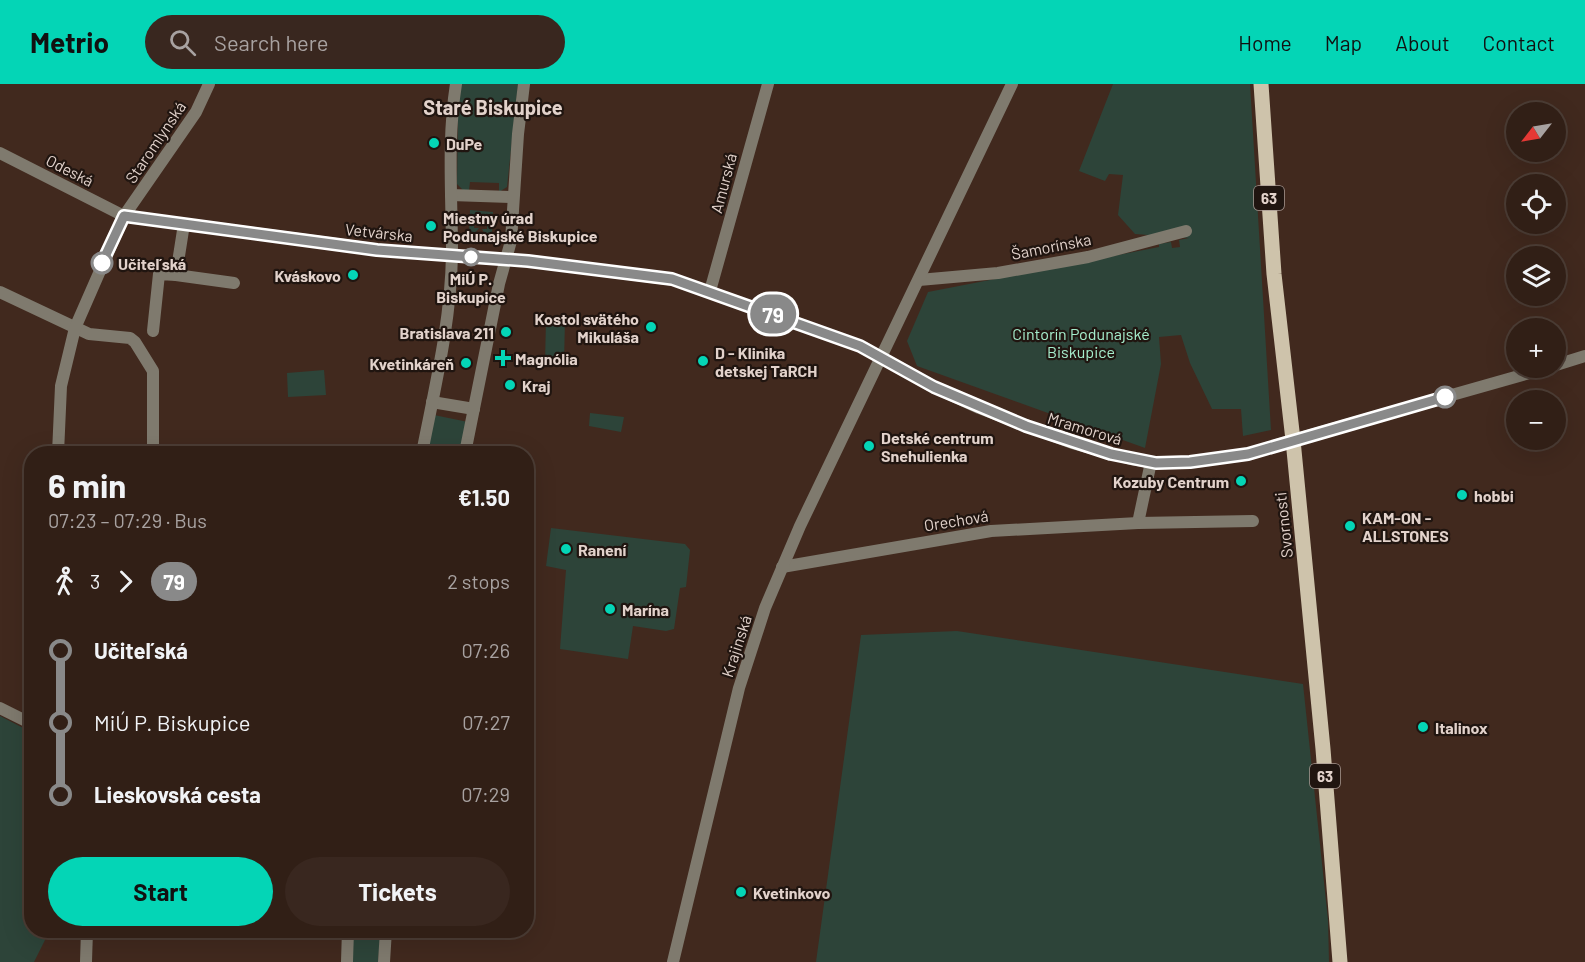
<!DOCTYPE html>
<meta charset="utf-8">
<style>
:root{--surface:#311f16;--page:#39271f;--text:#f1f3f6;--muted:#a8a2a1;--line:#4c3d35;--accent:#04d5b6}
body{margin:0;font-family:Barlow,sans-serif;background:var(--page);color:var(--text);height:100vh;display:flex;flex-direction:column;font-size:22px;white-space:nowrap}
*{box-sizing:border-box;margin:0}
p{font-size:20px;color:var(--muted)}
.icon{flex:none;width:33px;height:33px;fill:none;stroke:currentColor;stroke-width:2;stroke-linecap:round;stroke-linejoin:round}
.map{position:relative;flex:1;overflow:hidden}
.details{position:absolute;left:24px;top:362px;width:510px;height:492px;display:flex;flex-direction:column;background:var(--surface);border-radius:24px;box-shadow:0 6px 24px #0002,0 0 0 2px var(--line)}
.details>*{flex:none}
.badge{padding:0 12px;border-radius:20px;font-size:21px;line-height:39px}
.needle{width:39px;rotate:239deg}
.buttons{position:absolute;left:1506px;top:18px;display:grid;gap:12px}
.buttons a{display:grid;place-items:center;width:60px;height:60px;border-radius:50%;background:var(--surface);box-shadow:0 6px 24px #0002,0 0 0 2px var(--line);font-size:30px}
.map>.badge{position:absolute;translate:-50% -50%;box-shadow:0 0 0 3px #fff}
.legs{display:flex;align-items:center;gap:9px;height:66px;padding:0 24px;font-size:20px}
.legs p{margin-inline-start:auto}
.overview{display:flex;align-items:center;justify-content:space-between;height:102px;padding:0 24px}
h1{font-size:33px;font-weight:700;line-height:45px}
.cta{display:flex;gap:12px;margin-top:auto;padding:12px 24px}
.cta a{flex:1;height:69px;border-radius:36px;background:var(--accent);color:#111;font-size:24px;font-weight:700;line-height:69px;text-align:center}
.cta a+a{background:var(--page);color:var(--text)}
ul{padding:0 24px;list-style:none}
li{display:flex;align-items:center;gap:21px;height:72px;font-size:22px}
li i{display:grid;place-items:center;width:9px;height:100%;margin:0 8px;background:currentColor}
li i::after{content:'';width:15px;height:15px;margin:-8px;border:4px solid;border-radius:50%;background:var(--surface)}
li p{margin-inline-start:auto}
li:first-child i{background:linear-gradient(#0000 50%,currentColor 0)}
li:last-child i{background:linear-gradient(currentColor 50%,#0000 0)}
header{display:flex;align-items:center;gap:36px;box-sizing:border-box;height:84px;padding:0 30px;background:var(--accent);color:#111}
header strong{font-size:28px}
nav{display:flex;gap:33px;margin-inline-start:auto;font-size:21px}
.search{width:420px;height:54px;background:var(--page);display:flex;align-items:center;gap:15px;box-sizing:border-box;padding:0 21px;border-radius:33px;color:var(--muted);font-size:22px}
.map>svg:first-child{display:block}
</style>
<header>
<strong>Metrio</strong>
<div class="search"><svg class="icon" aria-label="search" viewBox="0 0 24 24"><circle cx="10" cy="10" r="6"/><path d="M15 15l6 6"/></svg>Search here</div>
<nav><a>Home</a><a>Map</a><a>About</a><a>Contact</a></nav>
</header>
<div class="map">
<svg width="1585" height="878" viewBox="0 0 1585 878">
<rect width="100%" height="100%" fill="#41291e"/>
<!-- green -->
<g fill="#2d4439">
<polygon points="461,0 518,0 507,103 499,108 499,99 470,98 469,106 463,106 457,100 458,26"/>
<polygon points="1113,0 1250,0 1271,346 1243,352 1241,325 1212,325 1190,279 1181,251 1159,253 1161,280 1145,364 917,282 907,257 928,208 1159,163 1159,160 1171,158 1172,164 1180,163 1179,156 1189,154 1135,150 1118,131 1123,91 1109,90 1105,97 1079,87"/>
<polygon points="470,126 493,128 492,149 484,149 482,145 487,145 487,138 475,137 474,144 479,144 476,148 469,148"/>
<polygon points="565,235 564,279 545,279 546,236"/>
<polygon points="324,286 326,311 288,313 287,289"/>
<polygon points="590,329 624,333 621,348 589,342"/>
<polygon points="434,331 468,338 461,369 425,369"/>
<polygon points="551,444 685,460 690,466 686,503 680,504 674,545 666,547 633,542 628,575 560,565 566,486 546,482"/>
<polygon points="957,547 1303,600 1328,836 1329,878 816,878 861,551"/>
<polygon points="0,632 31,648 32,846 50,846 34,878 0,878"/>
<polygon points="353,846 381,846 378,878 352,878"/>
</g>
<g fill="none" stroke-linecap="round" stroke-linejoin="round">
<!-- minor -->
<g stroke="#7f7a6e" stroke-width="12">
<polyline points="451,111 512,113"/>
<polyline points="184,140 176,191 234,199"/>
<polyline points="919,196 998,189 1088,173 1186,147"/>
<polyline points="710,207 768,0"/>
<polyline points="0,208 89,250 130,254 135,258 153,287 153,369"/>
<polyline points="153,247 159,190 176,191"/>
<polyline points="1556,281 1585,272"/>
<polyline points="432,318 474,325"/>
<polyline points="1293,356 1547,284"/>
<polyline points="58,369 61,302 75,244 124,132 196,28 209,0"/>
<path d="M422 369C435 303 451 237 452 170 452 113 447 56 456 0"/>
<polyline points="465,369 499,200 511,157 518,50 524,0"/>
<polyline points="1138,439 1151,378"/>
<polyline points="782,483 991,447 1138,439 1253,437"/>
<polyline points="0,624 32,640"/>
<polyline points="86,878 87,846"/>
<polyline points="347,878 348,846"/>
<polyline points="384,878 386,846"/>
<polyline points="673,878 739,604 765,524 800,442 1012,0"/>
</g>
<!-- tertiary -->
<polyline stroke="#7f7a6e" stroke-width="12" points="0,69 124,132 382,166 528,177 675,196 860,262 934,303 979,324 1072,359 1131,375 1156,379 1190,378 1248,370 1293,356"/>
<!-- primary -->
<polyline stroke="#cec3ab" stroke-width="15" points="1261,0 1274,190 1293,356 1323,665 1340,878"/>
</g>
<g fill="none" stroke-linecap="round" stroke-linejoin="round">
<defs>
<polyline id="line-1" points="102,179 124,132 377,166 528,177 672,195 860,262 934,303 1026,342 1111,370 1156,379 1190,378 1248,370 1445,313"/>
</defs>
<!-- line-1 casing -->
<use href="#line-1" stroke="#fff" stroke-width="14"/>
<!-- line-1 -->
<use href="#line-1" stroke="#898989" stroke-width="9"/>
</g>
<!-- markers -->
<g fill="#04d5b6" stroke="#201510" stroke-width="2">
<circle cx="434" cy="59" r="6"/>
<circle cx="431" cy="142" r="6"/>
<circle cx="353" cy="191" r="6"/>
<circle cx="651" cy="243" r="6"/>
<circle cx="506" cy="248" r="6"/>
<path d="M500 265h6v6h6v6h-6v6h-6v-6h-6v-6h6z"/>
<circle cx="703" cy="277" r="6"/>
<circle cx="466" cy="279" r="6"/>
<circle cx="510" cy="301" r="6"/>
<circle cx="869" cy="362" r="6"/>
<circle cx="1241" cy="397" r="6"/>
<circle cx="1462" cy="411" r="6"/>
<circle cx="1350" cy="442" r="6"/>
<circle cx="566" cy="465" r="6"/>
<circle cx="610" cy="525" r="6"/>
<circle cx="1423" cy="643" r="6"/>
<circle cx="741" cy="808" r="6"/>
</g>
<g fill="#fff" stroke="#898989" stroke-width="3">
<circle cx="471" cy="173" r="8"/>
<circle cx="102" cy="179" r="10"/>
<circle cx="1445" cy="313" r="10"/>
</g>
<g text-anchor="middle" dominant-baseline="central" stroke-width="4.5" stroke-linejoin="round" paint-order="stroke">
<!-- shield labels -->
<g fill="#201510" stroke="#a89993" stroke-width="1.5">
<rect x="1254" y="102" width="30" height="24" rx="4.5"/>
<rect x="1310" y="680" width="30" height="24" rx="4.5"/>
</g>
<g font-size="15" font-weight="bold" fill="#e2d2cb">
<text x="1269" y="114">63</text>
<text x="1325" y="692">63</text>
</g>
<!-- street labels -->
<g font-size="16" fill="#e2d2cb" stroke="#201510">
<text transform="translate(155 58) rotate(-56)">Staromlynská</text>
<text transform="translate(70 86) rotate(27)">Odeská</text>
<text transform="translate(723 99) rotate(-75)">Amurská</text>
<text transform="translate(379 148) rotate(6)">Vetvárska</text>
<text transform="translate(1051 162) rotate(-11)">Šamorínska</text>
<text transform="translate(1085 344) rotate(17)">Mramorová</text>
<text transform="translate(956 436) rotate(-9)">Orechová</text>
<text transform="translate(1283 441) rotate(-96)">Svornosti</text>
<text transform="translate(736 562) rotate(-72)">Krajinská</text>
</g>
<!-- poi labels -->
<g font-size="16" font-weight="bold" fill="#e2d2cb" stroke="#201510" text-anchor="start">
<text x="446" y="59">DuPe</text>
<text x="443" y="133">Miestny úrad<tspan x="443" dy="18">Podunajské Biskupice</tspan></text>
<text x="341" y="191" text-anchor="end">Kváskovo</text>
<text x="639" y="234" text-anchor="end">Kostol svätého<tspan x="639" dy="18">Mikuláša</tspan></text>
<text x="494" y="248" text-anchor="end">Bratislava 211</text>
<text x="715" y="268">D - Klinika<tspan x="715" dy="18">detskej TaRCH</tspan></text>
<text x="515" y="274">Magnólia</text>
<text x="454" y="279" text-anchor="end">Kvetinkáreň</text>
<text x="522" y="301">Kraj</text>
<text x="881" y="353">Detské centrum<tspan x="881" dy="18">Snehulienka</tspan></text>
<text x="1229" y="397" text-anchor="end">Kozuby Centrum</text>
<text x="1474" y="411">hobbi</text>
<text x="1362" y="433">KAM-ON -<tspan x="1362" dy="18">ALLSTONES</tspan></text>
<text x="578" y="465">Ranení</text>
<text x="622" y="525">Marína</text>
<text x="1435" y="643">Italinox</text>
<text x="753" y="808">Kvetinkovo</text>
</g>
<!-- stop labels -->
<g font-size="16" font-weight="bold" fill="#e2d2cb" stroke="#201510" text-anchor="start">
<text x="118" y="179">Učiteľská</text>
<text x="471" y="194" text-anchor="middle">MiÚ P.<tspan x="471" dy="18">Biskupice</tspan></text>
</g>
<!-- park labels -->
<g font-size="16" fill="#a5edcc" stroke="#201510">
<text x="1081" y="249">Cintorín Podunajské<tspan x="1081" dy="18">Biskupice</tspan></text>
</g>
<!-- quarter labels -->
<g font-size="20" font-weight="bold" fill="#e2d2cb" stroke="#201510">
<text x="493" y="23">Staré Biskupice</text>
</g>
</g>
</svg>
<div class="buttons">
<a><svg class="needle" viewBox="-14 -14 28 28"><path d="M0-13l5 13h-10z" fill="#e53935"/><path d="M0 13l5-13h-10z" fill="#a8a2a1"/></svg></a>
<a><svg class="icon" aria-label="locate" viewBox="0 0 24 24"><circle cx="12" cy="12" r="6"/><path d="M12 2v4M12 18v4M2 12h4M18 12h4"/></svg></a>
<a><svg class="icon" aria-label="layers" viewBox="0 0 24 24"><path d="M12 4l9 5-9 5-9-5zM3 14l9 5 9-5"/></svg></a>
<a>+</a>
<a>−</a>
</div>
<b class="badge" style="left:773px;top:230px;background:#898989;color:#fff">79</b>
<section class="details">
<div class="overview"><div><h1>6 min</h1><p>07:23 – 07:29 · Bus</p></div><b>€1.50</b></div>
<div class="legs"><svg class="icon" aria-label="walk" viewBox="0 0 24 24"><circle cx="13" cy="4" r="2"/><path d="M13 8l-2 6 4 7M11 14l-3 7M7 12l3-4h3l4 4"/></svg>3<svg class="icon" aria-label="forward" viewBox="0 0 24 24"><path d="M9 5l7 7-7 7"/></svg><b class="badge" style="background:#898989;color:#fff">79</b><p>2 stops</p></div>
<ul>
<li><i style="color:#898989"></i><b>Učiteľská</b><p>07:26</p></li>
<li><i style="color:#898989"></i><span>MiÚ P. Biskupice</span><p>07:27</p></li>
<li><i style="color:#898989"></i><b>Lieskovská cesta</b><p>07:29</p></li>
</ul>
<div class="cta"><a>Start</a><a>Tickets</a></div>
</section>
</div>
